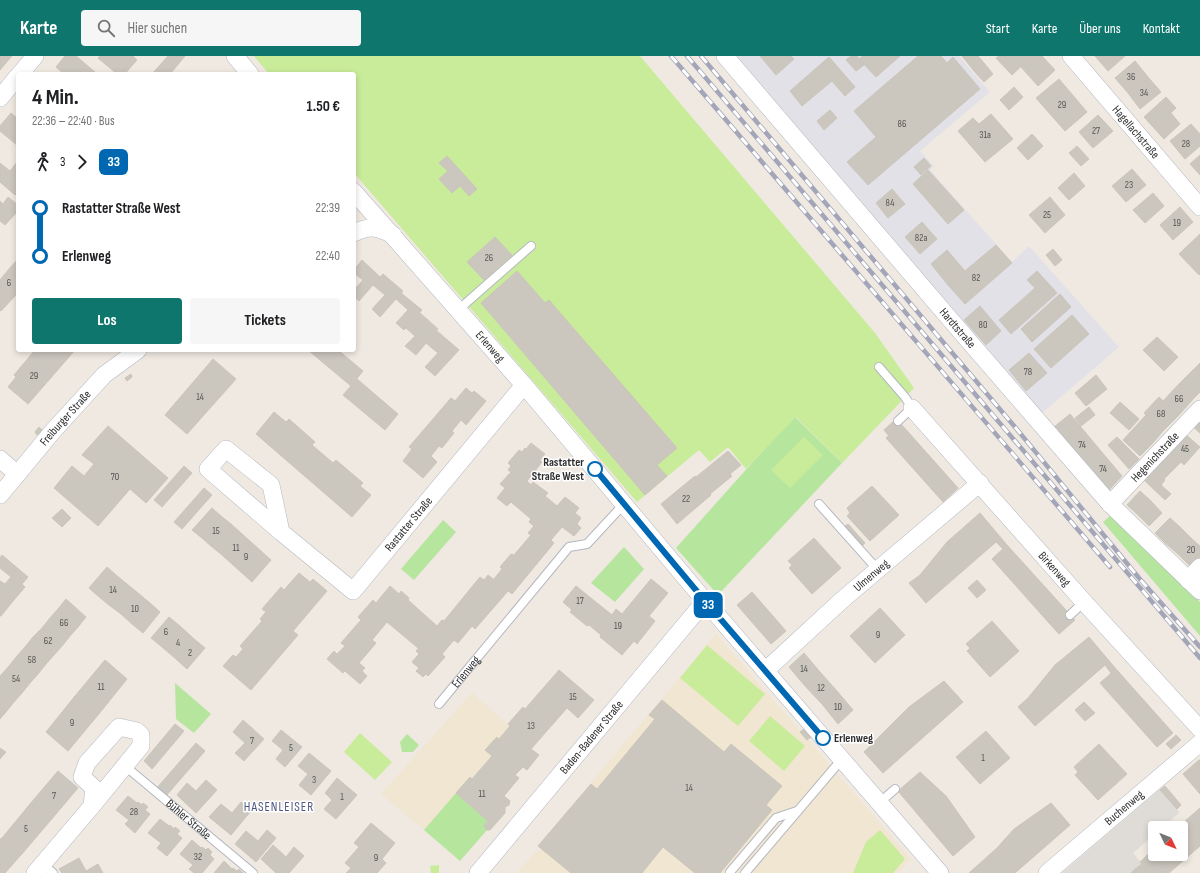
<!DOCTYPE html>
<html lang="de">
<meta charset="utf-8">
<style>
:root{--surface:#fff;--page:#f6f6f6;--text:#202124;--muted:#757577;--accent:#0f766e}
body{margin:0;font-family:"Sofia Sans Condensed",sans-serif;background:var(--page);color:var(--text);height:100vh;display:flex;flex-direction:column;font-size:15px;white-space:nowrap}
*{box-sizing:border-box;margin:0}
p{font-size:13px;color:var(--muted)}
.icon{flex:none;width:22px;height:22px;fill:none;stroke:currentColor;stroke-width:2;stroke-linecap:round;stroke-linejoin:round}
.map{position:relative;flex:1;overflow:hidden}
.details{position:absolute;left:16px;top:16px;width:340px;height:280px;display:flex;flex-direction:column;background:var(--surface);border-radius:4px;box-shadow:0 2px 6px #0003}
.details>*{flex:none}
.badge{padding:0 8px;border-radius:6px;font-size:14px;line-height:26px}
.needle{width:26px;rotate:133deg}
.tools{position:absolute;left:1148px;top:765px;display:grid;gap:8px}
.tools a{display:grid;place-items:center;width:40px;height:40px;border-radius:4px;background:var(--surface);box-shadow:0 2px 6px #0003;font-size:20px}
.map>.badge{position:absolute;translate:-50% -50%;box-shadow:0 0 0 2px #fff}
.legs{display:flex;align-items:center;gap:6px;height:44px;padding:0 16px;font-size:13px}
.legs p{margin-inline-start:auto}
.overview{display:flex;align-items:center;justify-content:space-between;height:68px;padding:0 16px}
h1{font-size:22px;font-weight:700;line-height:30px}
.cta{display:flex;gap:8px;margin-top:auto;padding:8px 16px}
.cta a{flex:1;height:46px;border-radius:4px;background:var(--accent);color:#fff;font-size:16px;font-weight:700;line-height:46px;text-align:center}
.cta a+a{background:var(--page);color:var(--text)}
ul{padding:0 16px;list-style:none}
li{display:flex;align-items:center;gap:14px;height:48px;font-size:15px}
li i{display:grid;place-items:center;width:6px;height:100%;margin:0 5px;background:currentColor}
li i::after{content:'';width:10px;height:10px;margin:-5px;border:3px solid;border-radius:50%;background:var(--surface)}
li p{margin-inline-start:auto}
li:first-child i{background:linear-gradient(#0000 50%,currentColor 0)}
li:last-child i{background:linear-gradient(currentColor 50%,#0000 0)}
header{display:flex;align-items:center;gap:24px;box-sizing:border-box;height:56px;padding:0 20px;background:var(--accent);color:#fff}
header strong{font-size:19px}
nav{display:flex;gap:22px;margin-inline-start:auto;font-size:14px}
.search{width:280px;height:36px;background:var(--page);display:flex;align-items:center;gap:10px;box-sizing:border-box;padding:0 14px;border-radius:4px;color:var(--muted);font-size:15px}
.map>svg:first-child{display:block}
</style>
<header>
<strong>Karte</strong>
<div class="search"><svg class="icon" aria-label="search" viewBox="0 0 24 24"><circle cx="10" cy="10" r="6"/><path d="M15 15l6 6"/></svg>Hier suchen</div>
<nav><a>Start</a><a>Karte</a><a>Über uns</a><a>Kontakt</a></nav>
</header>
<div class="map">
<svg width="1200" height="817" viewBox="0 0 1200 817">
<rect width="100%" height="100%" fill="#efe9e1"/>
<!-- industrial -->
<polygon fill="#e3e1e8" points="732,0 959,0 990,36 920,95 934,110 930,114 1012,206 1029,190 1119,291 1040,359"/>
<!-- education -->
<g fill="#f0e6d1">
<polygon points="716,578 911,803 899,817 517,817 536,795 538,797 541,793 538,790"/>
<polygon points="472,637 510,670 499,683 497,681 486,694 492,700 472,722 470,721 424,774 381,738"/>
</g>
<!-- green -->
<g fill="#b6e59e">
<polygon points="794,360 842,407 718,539 676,492"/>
<polygon points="1110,460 1200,546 1200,580 1103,466"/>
<polygon points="443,464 456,476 414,524 401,513"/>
<polygon points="624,491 644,513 615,546 591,527"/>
<polygon points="175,627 211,658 194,677 176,663"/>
<polygon points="407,678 419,689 413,696 402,696 400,686"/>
<polygon points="456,737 488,765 484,770 487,774 460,805 424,774"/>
</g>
<!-- pitch -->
<g fill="#c9ec9a">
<polygon points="254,0 640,0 875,277 914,332 842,407 796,361 746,413 728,391 710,406 699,394 637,446 354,117 354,18 269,18"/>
<polygon points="804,381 823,399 790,432 771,414"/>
<polygon points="707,589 765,638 738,670 680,622"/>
<polygon points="770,660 805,690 784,715 749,685"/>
<polygon points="360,677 392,706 375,724 344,696"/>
<polygon points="880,774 905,803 893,817 853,817 866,786"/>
<polygon points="439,809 439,817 431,817 430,810"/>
</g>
<!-- plaza -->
<polygon fill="#dfdcd8" points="1159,734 1160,734 1177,753 1179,757 1162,772 1155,772 1155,778 1133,797 1142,808 1131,817 1062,817"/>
<!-- building -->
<g fill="#cbc7bf" stroke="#cbc5ba">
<polygon points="0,0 12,0 0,14"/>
<polygon points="65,0 76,0 95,16 93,18 64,18 56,11"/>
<polygon points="100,0 114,0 129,13 125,18 117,18 98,2"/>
<polygon points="114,0 133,0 137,4 129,13"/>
<polygon points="168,0 185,0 170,18 152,18"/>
<polygon points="760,0 791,0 794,3 776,19"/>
<polygon points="851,0 857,0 864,9 856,15 846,4"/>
<polygon points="863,0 900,0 876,21 859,3"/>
<polygon points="918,0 941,0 947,7 953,1 980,33 868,129 847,106 876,81 854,55"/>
<polygon points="962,0 978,0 984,7 974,15"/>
<polygon points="999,0 1032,0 1012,19 996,2"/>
<polygon points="1032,0 1042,0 1055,14 1038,30 1021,11"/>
<polygon points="1095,0 1125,0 1108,15"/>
<polygon points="829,1 855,31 845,40 832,25 802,50 790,35"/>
<polygon points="1135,5 1148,21 1128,37 1115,22"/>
<polygon points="984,7 993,18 984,26 974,15"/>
<polygon points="1148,21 1161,36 1140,53 1128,37"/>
<polygon points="1059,23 1087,56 1065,75 1036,42"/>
<polygon points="1014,31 1023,41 1009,54 1000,44"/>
<polygon points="1166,41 1176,52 1154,72 1144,61"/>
<polygon points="830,54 837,62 824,74 817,65"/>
<polygon points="11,57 18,63 18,90 0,75 0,70"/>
<polygon points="1171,57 1180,68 1164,83 1154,72"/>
<polygon points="991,58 1013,83 985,106 958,75 973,62 979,68"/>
<polygon points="1098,59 1113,75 1093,92 1079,76"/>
<polygon points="1191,68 1200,78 1200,90 1185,103 1170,85"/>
<polygon points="1032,78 1043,90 1028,104 1017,92"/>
<polygon points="1077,90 1089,103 1081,110 1069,97"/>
<polygon points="1200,99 1200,119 1190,108"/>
<polygon points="447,100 477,133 469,140 460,130 452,137 439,123 448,115 439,107"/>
<polygon points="924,102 931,110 921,119 914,111"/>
<polygon points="18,105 18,136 15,139 0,126 0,107 10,115"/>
<polygon points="1132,113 1146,129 1126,146 1112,130"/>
<polygon points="928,114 964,154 948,168 913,128"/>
<polygon points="1074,117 1085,130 1069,144 1058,132"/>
<polygon points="892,133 905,148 888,162 876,147"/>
<polygon points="1153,137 1164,150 1145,167 1133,154"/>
<polygon points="8,141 18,149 18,155 5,169 0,165 0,145 3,148"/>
<polygon points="1050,141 1065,159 1045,177 1029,159"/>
<polygon points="1180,151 1193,166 1173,184 1160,169"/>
<polygon points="922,166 937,183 920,198 905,181"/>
<polygon points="1200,178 1200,218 1199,219 1179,198"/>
<polygon points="495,181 512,199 484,224 467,206"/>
<polygon points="996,189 1012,207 965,248 948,229"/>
<polygon points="1053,193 1062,204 1055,210 1046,199"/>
<polygon points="947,194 965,215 948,229 931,208"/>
<polygon points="18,203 18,221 9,213"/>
<polygon points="362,204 380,221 359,245 354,240 354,234 363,224 354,217 354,214"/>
<polygon points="9,213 18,221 18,236 14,241 0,230 0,224"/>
<polygon points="517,215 545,247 549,244 677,392 657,409 667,420 645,439 481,247"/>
<polygon points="1037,215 1057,237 1011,278 999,264 1035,232 1027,224"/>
<polygon points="383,218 403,235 380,261 372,253 385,239 373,229"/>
<polygon points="0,230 14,241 1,255 0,254"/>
<polygon points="401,237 422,254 404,274 396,267 408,254 396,243"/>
<polygon points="1060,238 1071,251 1032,286 1021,273"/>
<polygon points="980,250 1001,275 986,289 964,264"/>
<polygon points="420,257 438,273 416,299 405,290 415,280 406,272"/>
<polygon points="1072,259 1089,278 1051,312 1034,293"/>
<polygon points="437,275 459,294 435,320 425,311 438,297 426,287"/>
<polygon points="1157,281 1178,301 1164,315 1143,294"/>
<polygon points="35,294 60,294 69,301 28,348 8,331 16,321 14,319"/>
<polygon points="60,294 75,294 69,301"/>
<polygon points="308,294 338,294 363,315 351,330"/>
<polygon points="1029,297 1047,317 1026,335 1009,314"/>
<polygon points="213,303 236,323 187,378 165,359"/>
<polygon points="1200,307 1200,317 1195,312"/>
<polygon points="1195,312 1200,317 1200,336 1194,342 1179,328"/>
<polygon points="131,318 132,321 127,325 125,322"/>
<polygon points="1096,319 1107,333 1086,350 1075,337"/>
<polygon points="357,323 398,358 385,374 343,339"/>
<polygon points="1179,328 1194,342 1179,359 1163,345"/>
<polygon points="466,332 472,337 474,335 486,345 466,369 461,364 452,375 454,377 442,392 439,390 431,400 437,406 423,422 403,405 412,393 409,391 451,342 455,345"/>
<polygon points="1159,341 1179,359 1163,375 1144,357"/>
<polygon points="1120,346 1139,363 1129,374 1110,357"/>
<polygon points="1089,351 1095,359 1081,370 1075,362"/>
<polygon points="274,356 286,366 289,363 315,386 312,389 333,407 336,404 363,427 360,430 371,439 352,461 256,378"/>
<polygon points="1070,358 1080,370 1065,383 1054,371"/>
<polygon points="1146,359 1163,375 1152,388 1135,371"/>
<polygon points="1200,360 1200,377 1191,369"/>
<polygon points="896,363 901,368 889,380 884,374"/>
<polygon points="901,368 958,432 943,446 886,382"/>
<polygon points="108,370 168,422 146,447 130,433 98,470 54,432 72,410 84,420 94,408 82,399"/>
<polygon points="1080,370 1100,394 1084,407 1065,383"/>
<polygon points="39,371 42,374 37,379 35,376"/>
<polygon points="1135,371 1152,388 1140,400 1123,384"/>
<polygon points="1185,378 1200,391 1184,409 1169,395"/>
<polygon points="1117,381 1139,403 1129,413 1108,389"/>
<polygon points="531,387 545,398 540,404 542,406 527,425 531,429 533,426 548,437 545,440 557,450 565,441 579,452 575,457 581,462 577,468 581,472 574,480 562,471 551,484 554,487 512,538 494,523 502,513 500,511 511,498 514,499 531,479 528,477 534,470 529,466 531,463 511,446 507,450 497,442 505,432 500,428 511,416 508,414 511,410 508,407 519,394 522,396 525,392 526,393"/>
<polygon points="1100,394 1122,420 1108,435 1084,407"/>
<polygon points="728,395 741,409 730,418 732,420 710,438 696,421"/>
<polygon points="1169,395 1181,406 1164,423 1153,412"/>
<polygon points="184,410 192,417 162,451 154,444"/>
<polygon points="1153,412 1165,424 1161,429 1171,438 1165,444 1143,423"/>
<polygon points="695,420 711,439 677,468 661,448"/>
<polygon points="872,430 899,459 870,485 847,460 850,457 847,452"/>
<polygon points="204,432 212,439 182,473 174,466"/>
<polygon points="1140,435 1151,445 1138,459 1127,449"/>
<polygon points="1151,445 1162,457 1149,470 1138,459"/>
<polygon points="212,452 221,460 202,482 192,474"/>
<polygon points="62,453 71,462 62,471 52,462"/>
<polygon points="980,457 1007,489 1003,493 996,486 926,547 909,527 920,519 947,486"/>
<polygon points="221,460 231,468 211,490 202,482"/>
<polygon points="1170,462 1180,471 1165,487 1155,477"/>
<polygon points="231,468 241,477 222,499 211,490"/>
<polygon points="848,468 865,487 862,490 844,471"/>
<polygon points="1180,471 1192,483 1178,498 1165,487"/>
<polygon points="241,477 251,486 232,508 222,499"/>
<polygon points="814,482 841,512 812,538 789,512 792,509 788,505"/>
<polygon points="1192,483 1200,490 1200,506 1193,513 1178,498"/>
<polygon points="251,486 261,495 242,517 232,508"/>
<polygon points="1007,489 1065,553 1049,567 992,503"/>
<polygon points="261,495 271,504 252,526 242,517"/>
<polygon points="2,499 28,521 22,528 25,531 13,545 0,534 0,525 5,528 11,521 0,512 0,502"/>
<polygon points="107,511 116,519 98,540 89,532"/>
<polygon points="299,517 310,526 313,523 327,535 293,575 298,579 251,634 223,610 233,599 236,601 243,593 240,590 262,565 260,563 266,556 262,553 281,531 284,534"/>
<polygon points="116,519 127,528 109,549 98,540"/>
<polygon points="488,519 508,535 475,573 472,570 458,587 454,584 442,598 445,601 428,620 426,618 423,621 416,615 419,612 412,606 419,598 416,595 442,564 444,565 480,521 484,524"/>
<polygon points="651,523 668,537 649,560 655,565 637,588 634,585 622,599 600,581 601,579 589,569 587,570 570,556 572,554 563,546 576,530 612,559 616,553 622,558"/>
<polygon points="977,524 986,534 977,542 968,532"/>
<polygon points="127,528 138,537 121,558 109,549"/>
<polygon points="390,530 399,538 401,535 409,542 408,544 437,570 418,592 387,566 372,584 376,587 359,607 365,612 362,615 367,620 360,628 345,615 343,617 327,603 334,595 337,598 345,590 341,587 361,564 358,561 373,544 376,547"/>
<polygon points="0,534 13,545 1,560 0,560"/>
<polygon points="752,536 786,575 771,588 737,549"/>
<polygon points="138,537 150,547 132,568 121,558"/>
<polygon points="66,543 86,561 78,571 58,553"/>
<polygon points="150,547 160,556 143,577 132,568"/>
<polygon points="880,552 905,579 875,607 850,580"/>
<polygon points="58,553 78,571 70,580 50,562"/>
<polygon points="1065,553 1075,564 1059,578 1049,567"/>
<polygon points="169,561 180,570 162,591 151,582"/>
<polygon points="50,562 70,580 62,590 42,572"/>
<polygon points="992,565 1019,595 990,621 967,595 970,592 966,588"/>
<polygon points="180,570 193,582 176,603 162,591"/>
<polygon points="42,572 62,590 54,599 33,581"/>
<polygon points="33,581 54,599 46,608 25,591"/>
<polygon points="1089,581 1116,613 1111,617 1105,609 1035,670 1018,651 1028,642 1055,609"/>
<polygon points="193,582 205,592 187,613 176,603"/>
<polygon points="25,591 46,608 38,618 17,600"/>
<polygon points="804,597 820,616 805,630 789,611"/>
<polygon points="17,600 38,618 30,627 9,610"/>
<polygon points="105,604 127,623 98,659 75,640"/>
<polygon points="9,610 30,627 22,637 1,619"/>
<polygon points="1116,613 1173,677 1157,691 1100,627"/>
<polygon points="559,614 594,644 578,662 567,652 531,693 539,699 527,714 523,711 515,719 519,722 504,740 510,745 509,749 505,751 505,757 490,774 487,774 484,770 488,765 456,737 470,721 472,723 492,700 485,694 497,681 499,683 510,670 508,668 523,651 525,653"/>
<polygon points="820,616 837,635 822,648 805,630"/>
<polygon points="1,619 22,637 14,646 0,634 0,621"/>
<polygon points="944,625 963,646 883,717 864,696 909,651"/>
<polygon points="0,634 14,646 6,656 0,650"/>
<polygon points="837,635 853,654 838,668 822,648"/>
<polygon points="75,640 98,659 68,695 46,676"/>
<polygon points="662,644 724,696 731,688 782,730 766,749 772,754 720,817 695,817 663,791 642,817 571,817 538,790 591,728 597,733 655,663 649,659"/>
<polygon points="1084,646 1095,657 1085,665 1075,654"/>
<polygon points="0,650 6,656 0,663"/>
<polygon points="243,664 264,683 244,705 235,697 245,687 233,676"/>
<polygon points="175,668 184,675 152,713 144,705"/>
<polygon points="804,673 811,681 807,684 800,676"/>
<polygon points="281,674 302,691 285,711 276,703 283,694 272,685"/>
<polygon points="986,675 1010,702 980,728 956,701"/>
<polygon points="1176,679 1181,684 1171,693 1166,688"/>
<polygon points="196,687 205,695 165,741 156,733"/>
<polygon points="1099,688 1127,718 1098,744 1075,719 1078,716 1074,711"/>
<polygon points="0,692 6,696 0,703"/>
<polygon points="309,697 331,715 311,739 299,729 308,718 298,710"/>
<polygon points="1199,704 1200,704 1200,738 1183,718"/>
<polygon points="58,715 78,732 50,765 30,748"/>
<polygon points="920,716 946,740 975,781 953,800 898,735"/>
<polygon points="337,722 357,739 336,763 324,753 332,744 325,737"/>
<polygon points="206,724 217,734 196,757 177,739 187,727 196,735"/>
<polygon points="1165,730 1181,749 1177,753 1160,734"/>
<polygon points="128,740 137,747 138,746 142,749 143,747 148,751 145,754 150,758 135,777 125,768 129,764 116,754"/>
<polygon points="241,746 251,755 231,779 209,761 221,748 232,757"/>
<polygon points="1051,747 1070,769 1015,817 969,817 997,792 1014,773"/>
<polygon points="30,748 50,765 21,799 2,782"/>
<polygon points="1200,752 1200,790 1169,817 1150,817 1140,806 1155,792 1155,798 1181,798 1181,772 1177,772"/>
<polygon points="160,763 169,770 170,769 174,773 175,771 180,775 177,778 182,782 167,800 157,792 161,787 148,777"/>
<polygon points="371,767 395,787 382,803 386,807 377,817 346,817 351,812 345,807 359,791 354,787"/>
<polygon points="267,774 276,782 256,806 235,788 246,775 258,785"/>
<polygon points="2,782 21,799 5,817 0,817 0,783"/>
<polygon points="192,784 201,792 202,791 206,794 208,792 212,796 210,799 214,803 202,817 194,817 189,813 193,809 180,798"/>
<polygon points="273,789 286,801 294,791 304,800 289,817 276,817 261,803"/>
<polygon points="79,802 86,815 98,808 103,817 62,817 59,813"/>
<polygon points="224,805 232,813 233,812 237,815 239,813 243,817 214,817"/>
<polygon points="1142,808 1150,817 1131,817 1134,814"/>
</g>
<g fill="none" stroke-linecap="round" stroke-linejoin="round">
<defs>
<g id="lane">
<polyline points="458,254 531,190"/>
<polyline points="879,311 905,341 912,352 898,365"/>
<polyline points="819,448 878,514"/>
<polyline points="1070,559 1084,546"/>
<path id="s1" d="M439 648 569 491 587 488 624 448"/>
<path id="s2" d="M125 710 253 817"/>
<polyline points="879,747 895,733"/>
<polyline points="43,808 53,817"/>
<polyline points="730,816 776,762 797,755"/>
<polyline points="745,817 842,703"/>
</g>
<g id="street">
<polyline points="235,0 250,18"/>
<path id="s3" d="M725 0 961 276 1110 448 1200 535"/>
<path id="s4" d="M1071 0 1200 151"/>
<polyline points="20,18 35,0"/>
<polyline points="0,42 18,20"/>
<path id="s5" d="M354 136 524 329 705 545 940 817"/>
<path d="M354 177C370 169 377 171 393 179"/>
<path id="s6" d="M912 352 1084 546 1200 673"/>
<polyline points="0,403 17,418"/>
<path id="s7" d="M0 439 53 375 104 319 138 294"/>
<path id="s8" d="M1110 448 1200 353"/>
<path id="s9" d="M281 476 271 429 226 393 208 413 281 476 353 535 524 329"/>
<polyline points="1188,524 1200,511"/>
<path id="s10" d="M765 615 842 544 980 427"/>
<polyline points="35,817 92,750 141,690 141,679 137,675 119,671 87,707 82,721 94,732 92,750"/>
<path id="s11" d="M478 817 705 545"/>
<path id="s12" d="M1047 817 1200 687"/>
</g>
</defs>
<!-- lane casing -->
<use href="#lane" stroke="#b4b7c1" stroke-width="10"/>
<!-- street casing -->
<use href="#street" stroke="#b4b7c1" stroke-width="18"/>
<!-- lane -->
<use href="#lane" stroke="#fff" stroke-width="8"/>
<!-- street -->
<use href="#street" stroke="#fff" stroke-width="17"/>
<defs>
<g id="rail">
<polyline points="671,0 1110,511"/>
<polyline points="687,0 1200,602"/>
<polyline points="701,0 1015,371 1139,522 1200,591"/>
</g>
</defs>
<!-- rail casing -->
<use href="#rail" stroke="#a3a6b8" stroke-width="4.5"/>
<!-- rail -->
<use href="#rail" stroke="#fff" stroke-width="3" stroke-dasharray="9" stroke-linecap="butt"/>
</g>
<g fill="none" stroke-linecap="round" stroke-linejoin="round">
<defs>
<polyline id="line-1" points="595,413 705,545 823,682"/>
</defs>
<!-- line-1 casing -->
<use href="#line-1" stroke="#fff" stroke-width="9"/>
<!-- line-1 -->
<use href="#line-1" stroke="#0068b3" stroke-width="6"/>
</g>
<!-- markers -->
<g fill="#fff" stroke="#0068b3" stroke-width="2">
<circle cx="595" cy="413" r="7"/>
<circle cx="823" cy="682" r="7"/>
</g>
<g text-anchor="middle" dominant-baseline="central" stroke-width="3" stroke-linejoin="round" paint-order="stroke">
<!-- number labels -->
<g font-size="10" fill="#555452">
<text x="1131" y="21">36</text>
<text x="1144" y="37">34</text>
<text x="1062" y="49">29</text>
<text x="902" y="68">86</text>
<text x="1096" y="75">27</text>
<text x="985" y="79">31a</text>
<text x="1186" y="88">28</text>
<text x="1129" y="129">23</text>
<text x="890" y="147">84</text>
<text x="1047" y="159">25</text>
<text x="1177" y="167">19</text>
<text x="921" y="182">82a</text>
<text x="489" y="202">26</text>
<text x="976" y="222">82</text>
<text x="9" y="227">6</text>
<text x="983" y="269">80</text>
<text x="1028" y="316">78</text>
<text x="34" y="320">29</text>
<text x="200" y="341">14</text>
<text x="1179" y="343">66</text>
<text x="1161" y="358">68</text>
<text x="1082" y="389">74</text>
<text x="1185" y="393">45</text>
<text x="1103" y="413">74</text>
<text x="115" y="421">70</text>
<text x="686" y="443">22</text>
<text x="216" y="475">15</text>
<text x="236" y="492">11</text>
<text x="1191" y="494">20</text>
<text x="246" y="501">9</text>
<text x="113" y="534">14</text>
<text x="580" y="545">17</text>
<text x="135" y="553">10</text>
<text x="64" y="567">66</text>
<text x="618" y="570">19</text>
<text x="166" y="576">6</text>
<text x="878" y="579">9</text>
<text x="48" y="585">62</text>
<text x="178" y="587">4</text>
<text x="190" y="597">2</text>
<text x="32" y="604">58</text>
<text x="804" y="613">14</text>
<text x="16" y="623">54</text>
<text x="101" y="631">11</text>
<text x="821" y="632">12</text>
<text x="573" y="641">15</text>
<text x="838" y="651">10</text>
<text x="72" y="667">9</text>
<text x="531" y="670">13</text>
<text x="252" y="685">7</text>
<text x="291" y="692">5</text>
<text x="983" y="702">1</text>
<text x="314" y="724">3</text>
<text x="689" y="732">14</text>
<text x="482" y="738">11</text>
<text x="54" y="740">7</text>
<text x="342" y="741">1</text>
<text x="134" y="756">28</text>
<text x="26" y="773">5</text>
<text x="198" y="801">32</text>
<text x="376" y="802">9</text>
</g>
<!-- street labels -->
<g font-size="12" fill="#2e2e2e" stroke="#fff">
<text stroke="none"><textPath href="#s4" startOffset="100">Hagellachstraße</textPath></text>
<text stroke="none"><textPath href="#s3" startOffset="358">Hardtstraße</textPath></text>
<text stroke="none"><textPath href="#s5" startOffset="206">Erlenweg</textPath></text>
<text stroke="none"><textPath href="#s7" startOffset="101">Freiburger Straße</textPath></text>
<text stroke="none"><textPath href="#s8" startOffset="65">Hegenichstraße</textPath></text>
<text stroke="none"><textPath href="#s9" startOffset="409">Rastatter Straße</textPath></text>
<text stroke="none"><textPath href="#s6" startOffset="215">Birkenweg</textPath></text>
<text stroke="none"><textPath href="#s10" startOffset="143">Ulmenweg</textPath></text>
<text stroke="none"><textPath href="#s1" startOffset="42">Erlenweg</textPath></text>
<text stroke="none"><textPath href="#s11" startOffset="177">Baden-Badener Straße</textPath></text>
<text stroke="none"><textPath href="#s12" startOffset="101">Buchenweg</textPath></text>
<text stroke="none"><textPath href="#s2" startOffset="83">Bühler Straße</textPath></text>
</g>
<!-- stop labels -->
<g font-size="12" font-weight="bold" fill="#2e2e2e" stroke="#fff" text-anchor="end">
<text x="584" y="406">Rastatter<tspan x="584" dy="14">Straße West</tspan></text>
<text x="834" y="682" text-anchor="start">Erlenweg</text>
</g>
<!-- neighbourhood labels -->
<g font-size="13" letter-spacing="1" fill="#4d5680" stroke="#fff">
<text x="279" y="751">HASENLEISER</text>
</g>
</g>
</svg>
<div class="tools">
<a><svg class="needle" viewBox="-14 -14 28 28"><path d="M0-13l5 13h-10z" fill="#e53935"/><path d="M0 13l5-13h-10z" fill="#757577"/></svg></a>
</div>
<b class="badge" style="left:708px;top:549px;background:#0068b3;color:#fff">33</b>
<section class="details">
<div class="overview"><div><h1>4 Min.</h1><p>22:36 – 22:40 · Bus</p></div><b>1.50 €</b></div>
<div class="legs"><svg class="icon" aria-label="walk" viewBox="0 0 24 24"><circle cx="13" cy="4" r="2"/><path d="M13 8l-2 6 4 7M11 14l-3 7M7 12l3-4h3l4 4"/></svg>3<svg class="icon" aria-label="forward" viewBox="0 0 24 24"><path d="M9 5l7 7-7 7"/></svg><b class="badge" style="background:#0068b3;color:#fff">33</b></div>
<ul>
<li><i style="color:#0068b3"></i><b>Rastatter Straße West</b><p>22:39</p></li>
<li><i style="color:#0068b3"></i><b>Erlenweg</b><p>22:40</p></li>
</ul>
<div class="cta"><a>Los</a><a>Tickets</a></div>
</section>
</div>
